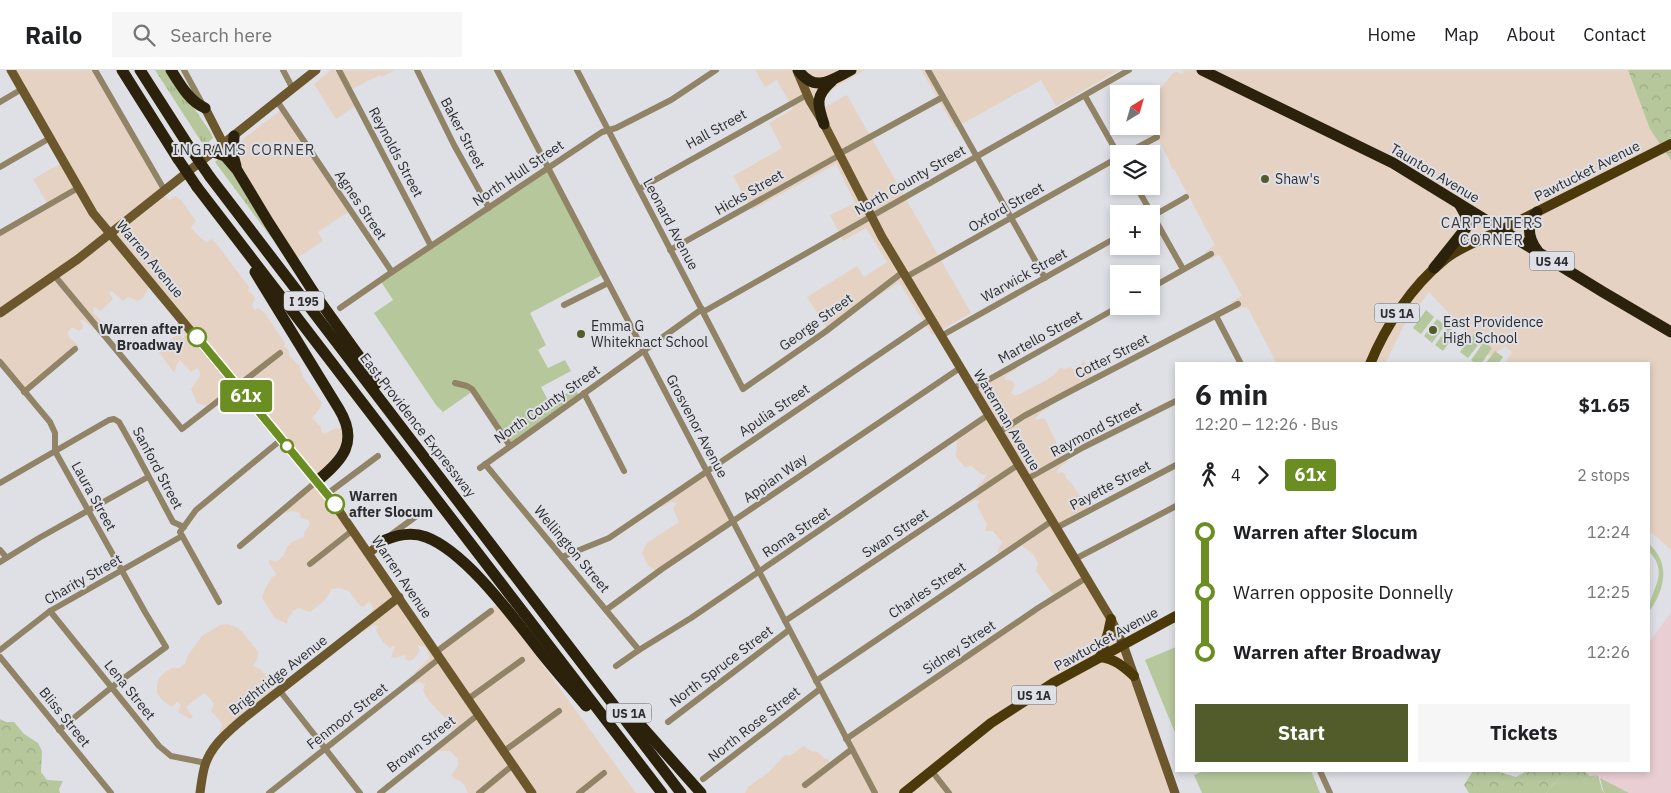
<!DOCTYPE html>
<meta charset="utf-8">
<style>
:root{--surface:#fff;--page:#f6f6f6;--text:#202124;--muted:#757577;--line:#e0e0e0;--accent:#525c2b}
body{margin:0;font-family:"IBM Plex Sans",sans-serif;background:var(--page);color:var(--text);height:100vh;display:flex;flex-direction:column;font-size:19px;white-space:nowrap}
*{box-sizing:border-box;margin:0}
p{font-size:16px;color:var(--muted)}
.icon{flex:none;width:28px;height:28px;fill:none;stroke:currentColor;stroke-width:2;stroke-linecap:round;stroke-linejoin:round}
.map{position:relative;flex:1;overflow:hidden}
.details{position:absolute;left:1175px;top:292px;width:475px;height:410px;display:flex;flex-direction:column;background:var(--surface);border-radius:0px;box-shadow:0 2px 8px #0003}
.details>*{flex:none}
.badge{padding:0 10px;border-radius:4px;font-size:18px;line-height:32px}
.needle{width:32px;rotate:37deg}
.fabs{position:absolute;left:1110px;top:15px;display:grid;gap:10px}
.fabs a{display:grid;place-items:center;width:50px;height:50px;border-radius:0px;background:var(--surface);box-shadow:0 2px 8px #0003;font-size:25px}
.map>.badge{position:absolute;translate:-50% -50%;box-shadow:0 0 0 2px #fff}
.legs{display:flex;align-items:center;gap:8px;height:55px;padding:0 20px;font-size:16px}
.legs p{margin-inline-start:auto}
.head{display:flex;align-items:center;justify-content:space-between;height:85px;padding:0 20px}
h1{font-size:28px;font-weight:700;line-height:38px}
.primary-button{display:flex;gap:10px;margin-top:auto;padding:10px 20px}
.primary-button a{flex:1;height:58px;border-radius:0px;background:var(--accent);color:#fff;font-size:20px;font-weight:700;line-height:58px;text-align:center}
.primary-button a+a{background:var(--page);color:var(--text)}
ul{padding:0 20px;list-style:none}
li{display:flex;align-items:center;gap:18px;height:60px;font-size:19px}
li i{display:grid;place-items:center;width:8px;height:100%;margin:0 6px;background:currentColor}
li i::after{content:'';width:12px;height:12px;margin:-6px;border:4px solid;border-radius:50%;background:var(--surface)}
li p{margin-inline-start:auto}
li:first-child i{background:linear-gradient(#0000 50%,currentColor 0)}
li:last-child i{background:linear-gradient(currentColor 50%,#0000 0)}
header{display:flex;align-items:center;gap:30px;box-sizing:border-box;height:70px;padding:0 25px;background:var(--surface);border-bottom:1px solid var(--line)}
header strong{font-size:24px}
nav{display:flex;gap:28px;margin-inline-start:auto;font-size:18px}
.search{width:350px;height:45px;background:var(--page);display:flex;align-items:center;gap:12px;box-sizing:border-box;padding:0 18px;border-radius:0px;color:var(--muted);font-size:19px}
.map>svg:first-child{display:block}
</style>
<header>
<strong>Railo</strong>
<div class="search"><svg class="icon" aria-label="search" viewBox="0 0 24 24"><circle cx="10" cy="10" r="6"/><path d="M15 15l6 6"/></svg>Search here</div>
<nav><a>Home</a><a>Map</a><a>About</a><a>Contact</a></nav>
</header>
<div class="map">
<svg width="1671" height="723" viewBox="0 0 1671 723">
<defs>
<pattern id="grass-tufts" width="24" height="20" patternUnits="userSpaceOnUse" patternTransform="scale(1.25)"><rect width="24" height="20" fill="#b6c79c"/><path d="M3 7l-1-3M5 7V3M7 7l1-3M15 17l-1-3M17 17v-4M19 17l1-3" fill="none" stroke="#9dab87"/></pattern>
<pattern id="forest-crowns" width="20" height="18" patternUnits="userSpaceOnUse" patternTransform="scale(1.25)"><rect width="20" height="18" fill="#b6c79c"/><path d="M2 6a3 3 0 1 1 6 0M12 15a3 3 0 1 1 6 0" fill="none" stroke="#9dab87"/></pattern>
</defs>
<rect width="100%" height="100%" fill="#dee0e6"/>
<!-- commercial -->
<g fill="#e5d2c3">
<polygon points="9,0 94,0 162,123 169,130 175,126 180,129 196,151 191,157 192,159 204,171 207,172 211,169 216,173 249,217 248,220 255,228 252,236 255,240 258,238 265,243 285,273 284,276 289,281 289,285 300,297 303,307 322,333 320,338 312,348 321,357 321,361 324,364 336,358 346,360 344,379 315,411 236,318 210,337 197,333 191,319 200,306 200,302 198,299 197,298 191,302 180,290 177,294 174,303 155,277 157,270 167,277 170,277 168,273 172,268 179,264 183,269 185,265 177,253 179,251 150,215 143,228 138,231 128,227 123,231 112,221 109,223 113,229 101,241 94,237 93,238 94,244 100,249 101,254 97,255 94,259 83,250 80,250 83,256 82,259 79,261 72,257 68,262 69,267 79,276 78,280 74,279 25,320 0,291 0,162 49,136 33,109 60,94"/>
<polygon points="331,0 395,0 382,7 380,5 350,20 357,35 336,49 314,14"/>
<polygon points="755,0 865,0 829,21 826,26 824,32 825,37 847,25 971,243 932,265 899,212 828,260 807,227 857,196 864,207 887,192 866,158 843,171 830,145 855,133 836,94 752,140 733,106 782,78 769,53 793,39 777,10 765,17"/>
<polygon points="921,0 1119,0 1056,36 1041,10 955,58"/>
<polygon points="1182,0 1634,0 1671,82 1671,480 1652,463 1649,464 1649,294 1504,294 1512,282 1505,277 1490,286 1486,284 1469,263 1468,264 1429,222 1403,257 1385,294 1277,294 1248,238 1242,237 1236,240 1235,238 1231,232 1242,226 1220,186 1218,185 1209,190 1205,182 1215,175 1174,99 1172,99 1169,90 1159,71 1157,70 1157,67 1145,56 1151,56 1151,24 1158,18 1161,18 1173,3 1176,2 1183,4 1184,2"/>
<polygon points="280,41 348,142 318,162 323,171 295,189 250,115 237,87 239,76 243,69"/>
<polygon points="1083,290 1092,302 1090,310 1046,334 1050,337 1040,343 1036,348 1036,350 1042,348 1045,349 1056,371 1055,379 1062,383 1068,382 1068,386 1066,388 1068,391 1061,396 1057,401 1057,403 1062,402 1065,404 1066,408 1072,414 1084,432 1089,434 1093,432 1094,437 1057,456 1123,568 1175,723 745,723 748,717 769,702 785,685 790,686 803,676 811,681 818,682 825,689 828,689 830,694 850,680 845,669 1055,527 1036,501 1038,493 1033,484 1022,476 1023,472 1001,484 997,482 1002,472 993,461 985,461 987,454 977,436 980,431 975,430 964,435 964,430 979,419 977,416 983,411 986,406 985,404 982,405 971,396 965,397 956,387 957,374 956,367 987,345 971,319 1012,296 1017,299 1008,304 1005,307 1005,310 1011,310 1015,315 1011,323 1014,325 1018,325 1053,306 1060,298 1064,299 1070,297 1078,302"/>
<polygon points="705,402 731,452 657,502 647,494 642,483 647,473 679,452 673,438 677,433 671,432 662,437 661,437 661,433"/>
<polygon points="314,412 433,581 494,536 499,535 636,723 468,723 464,715 460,711 453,708 451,705 458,696 458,689 450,681 438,681 438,678 457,657 450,661 454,654 454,651 450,645 446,649 429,631 423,621 425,614 419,612 412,615 411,610 417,603 414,603 429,589 429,585 425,577 417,575 420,580 414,589 410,591 405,589 406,587 405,585 394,588 391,587 395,577 394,576 390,578 383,572 376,561 378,556 374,555 363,562 366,549 373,539 372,535 369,532 363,537 360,536 349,521 339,518 332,519 325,530 310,542 299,538 294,540 288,548 287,554 275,548 262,528 265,519 272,507 277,505 269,493 269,489 275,492 279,490 284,485 287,477 292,472 304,467 304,463 310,454 308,450 301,448 300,443 292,441 287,443 286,440"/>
<polygon points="227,554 236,557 242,561 258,582 258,588 253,596 260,599 270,610 266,618 274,619 283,612 283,613 223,666 219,663 222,656 221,652 211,641 214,634 209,627 204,623 186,637 193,647 190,649 178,642 181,635 177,632 172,637 162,630 157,623 157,615 159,608 165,602 172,598 179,598 185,594 188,585 202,566 220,555"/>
</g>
<!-- industrial -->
<polygon fill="#e9cfd3" points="1671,542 1671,723 1629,723 1600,708 1598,705 1590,706 1584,701 1649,701 1649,573"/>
<!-- grass -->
<g fill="url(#grass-tufts)">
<polygon points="155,0 168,0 211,63 213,68 204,76"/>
<polygon points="221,87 224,89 273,170 215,92"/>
</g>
<!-- forest -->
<g fill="url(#forest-crowns)">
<polygon points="1628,0 1671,0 1671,90 1650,59"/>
<polygon points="0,649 6,652 14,652 24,664 38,673 42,681 41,702 47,710 63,711 59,719 60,723 0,723"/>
<polygon points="1473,701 1496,701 1516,707 1527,701 1584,701 1590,706 1597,705 1592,710 1588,710 1569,702 1561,706 1546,723 1469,723 1464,715"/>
<polygon points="1600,708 1629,723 1605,723 1603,720"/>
</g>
<!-- park -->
<g fill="#b6c79c">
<polygon points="548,99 604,204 530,243 546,275 538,280 548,298 565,290 571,301 541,317 549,332 575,319 580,326 510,376 473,321 443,342 436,335 374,243 393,230 380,210"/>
<polygon points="1426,240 1434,247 1421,264 1413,258"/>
<polygon points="1437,249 1445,255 1432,273 1424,266"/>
<polygon points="1448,257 1456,263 1443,281 1435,275"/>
<polygon points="1474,264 1482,270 1468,288 1460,282"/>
<polygon points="1484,272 1492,278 1481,294 1476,294 1471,290"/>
<polygon points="1495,281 1503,287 1498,294 1485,294"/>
<path d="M1649 474C1671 494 1665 519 1649 542 1649 519 1671 505 1649 481Z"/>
<polygon points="1176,577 1176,665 1145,590"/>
<polygon points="1204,701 1311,701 1320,723 1202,723 1194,705"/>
<polygon points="1569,702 1588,710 1592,710 1598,705 1602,720 1605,723 1546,723 1561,706"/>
</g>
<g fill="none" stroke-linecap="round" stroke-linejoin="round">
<!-- street -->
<g stroke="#918366" stroke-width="6">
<polyline points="95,0 165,121"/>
<polyline points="184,0 203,35"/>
<polyline points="283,0 293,19"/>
<polyline points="339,0 431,176"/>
<polyline points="417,0 454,75 489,138"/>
<polyline points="497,0 875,723"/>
<polyline points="577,0 743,319 825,262 903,202"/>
<polyline points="928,0 1045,208"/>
<polyline points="1085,26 1119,86"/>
<polyline points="277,31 392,202"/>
<polyline points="0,32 22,19"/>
<polyline points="839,84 943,27"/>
<polyline points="1125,84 1157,67"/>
<polyline points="0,97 50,68"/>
<polyline points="1136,116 1183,199"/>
<polyline points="639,119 807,25"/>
<polyline points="1151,147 1186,127"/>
<polyline points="0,163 78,118"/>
<polyline points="670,180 840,85"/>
<polyline points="54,205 182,359 280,283"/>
<polyline points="906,207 1119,87"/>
<polyline points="1151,218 1211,184"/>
<polyline points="564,235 608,213"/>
<polyline points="340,238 392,202 602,62 616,58 671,30 716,0"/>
<polyline points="703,242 1129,0"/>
<polyline points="1216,246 1241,294"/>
<polyline points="941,266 1119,166"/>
<polyline points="0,292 50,352 55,363 55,381 145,542 166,577 112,617 59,660"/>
<polyline points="455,313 467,316 472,319 510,376"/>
<polyline points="972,319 1120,236"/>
<polyline points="24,322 75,279"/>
<polyline points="584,323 624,401"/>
<polyline points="999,362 1024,346 1067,323 1238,234"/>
<polyline points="485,394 639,580"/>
<polyline points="480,398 702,239"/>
<polyline points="1027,409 1084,377 1176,331"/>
<polyline points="0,413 109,350 114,349 119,352 133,377 173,452 184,457"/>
<polyline points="327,424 378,386"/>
<polyline points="1056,458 1176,395"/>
<polyline points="392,464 422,442"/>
<polyline points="240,476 317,411"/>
<polyline points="0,480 6,487"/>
<polyline points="562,487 609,468 931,249"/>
<polyline points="1075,489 1176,436"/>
<polyline points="0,492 39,468 148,407"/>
<polyline points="310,494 353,460"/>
<polyline points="219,532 180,462 196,440 282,369"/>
<polyline points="606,540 662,499 960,298"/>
<polyline points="50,541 159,676 171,686 206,693"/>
<polyline points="785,551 1018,395"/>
<polyline points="0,580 50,541 182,466"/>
<polyline points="436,582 491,541"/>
<polyline points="0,587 111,723"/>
<polyline points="616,596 639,580 691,548 988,345"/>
<polyline points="816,611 1052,451"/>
<polyline points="280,621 360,723"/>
<polyline points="468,629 522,590"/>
<polyline points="668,652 789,560"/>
<polyline points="846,669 1038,538 1086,508"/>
<polyline points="504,681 559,641"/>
<polyline points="931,700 949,723"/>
<polyline points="1320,701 1330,723"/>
<polyline points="703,709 820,619"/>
<polyline points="805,715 852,679"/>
<polyline points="269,723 440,588"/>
<polyline points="380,723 479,644"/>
<polyline points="479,723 513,695"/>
<polyline points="579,723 604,703"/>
</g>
<!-- secondary -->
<g stroke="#6b572b" stroke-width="9">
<polyline points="11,0 93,143 335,435 532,723"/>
<polyline points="798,3 810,31 824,54 882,167 1111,549 1124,577 1175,723"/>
<polyline points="205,38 224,75"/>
<polyline points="0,243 78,189 316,0"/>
<polyline points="369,483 385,470"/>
<path d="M200 723C201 715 202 707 204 699 209 677 227 663 243 649L399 527"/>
</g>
<!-- primary -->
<g stroke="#4c3909" stroke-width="10">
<path d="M1370 294C1386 255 1412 216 1444 190 1462 175 1485 169 1505 158 1560 130 1616 102 1671 74"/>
<path d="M1111 549 1108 563 1100 587C1115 589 1123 596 1134 606"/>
<polyline points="904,723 991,653 1053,613 1176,546"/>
</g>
<!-- highway -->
<g stroke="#2c220b" stroke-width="11">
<polyline points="122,0 178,89"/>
<polyline points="140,0 190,78"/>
<path d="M171 0C180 14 189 31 205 38"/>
<path d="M798 0C815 23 830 11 851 0"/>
<polyline points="1202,0 1393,93 1603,222 1671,262"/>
<path d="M824 54C817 34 815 26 832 11"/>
<polyline points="234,66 233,85 236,96"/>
<polyline points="214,82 225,86 237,100 269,153 316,226 359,286 376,314"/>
<polyline points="210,107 681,723"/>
<polyline points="197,117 662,723"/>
<path d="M1537 180C1527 166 1527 155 1537 142"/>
<polyline points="1434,198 1466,158 1466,146 1460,135"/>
<path d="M255 202 339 339C359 372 343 390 317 411"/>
<path d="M385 470C399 464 413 462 426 467 466 482 513 547 539 580 554 599 570 617 586 636"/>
<polyline points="628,641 701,723"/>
</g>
<!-- highway-bridge -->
<g stroke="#2c220b" stroke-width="11">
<polyline points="190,78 210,107"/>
<polyline points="178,89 197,117"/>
</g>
</g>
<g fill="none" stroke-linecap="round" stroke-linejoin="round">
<defs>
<polyline id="line-1" points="197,267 335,434"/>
</defs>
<!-- line-1 casing -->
<use href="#line-1" stroke="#fff" stroke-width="11"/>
<!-- line-1 -->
<use href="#line-1" stroke="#6b8e23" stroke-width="8"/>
</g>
<!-- markers -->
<g fill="#525c2b" stroke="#dee0e6" stroke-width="2">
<circle cx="1265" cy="109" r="5"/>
<circle cx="1433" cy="260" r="5"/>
<circle cx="581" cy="264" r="5"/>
</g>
<g fill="#fff" stroke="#6b8e23" stroke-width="2.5">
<circle cx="197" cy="267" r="9"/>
<circle cx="287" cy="376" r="6"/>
<circle cx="335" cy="434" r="9"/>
</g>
<g text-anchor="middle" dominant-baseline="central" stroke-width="4" stroke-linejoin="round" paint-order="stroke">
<!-- shield labels -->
<g fill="#dee0e6" stroke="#626367" stroke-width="1">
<rect x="1529.5" y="181.5" width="45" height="19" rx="4"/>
<rect x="284" y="221.5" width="40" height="19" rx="4"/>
<rect x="1374.5" y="233.5" width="45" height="19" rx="4"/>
<rect x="1011.5" y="615.5" width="45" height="19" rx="4"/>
<rect x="606.5" y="633.5" width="45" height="19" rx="4"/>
</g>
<g font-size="12" font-weight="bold" fill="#2d2d30">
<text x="1552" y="191">US 44</text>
<text x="304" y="231">I 195</text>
<text x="1397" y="243">US 1A</text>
<text x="1034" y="625">US 1A</text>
<text x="629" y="643">US 1A</text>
</g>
<!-- street labels -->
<g font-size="14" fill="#2d2d30" stroke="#dee0e6">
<text transform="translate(716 59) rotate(-29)">Hall Street</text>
<text transform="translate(463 63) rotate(62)">Baker Street</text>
<text transform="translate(396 82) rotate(62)">Reynolds Street</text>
<text transform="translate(1587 101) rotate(-27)">Pawtucket Avenue</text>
<text transform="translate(518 103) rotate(-34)">North Hull Street</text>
<text transform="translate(1435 103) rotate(31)">Taunton Avenue</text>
<text transform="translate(910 110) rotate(-30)">North County Street</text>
<text transform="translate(749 122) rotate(-30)">Hicks Street</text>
<text transform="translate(361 135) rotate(56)">Agnes Street</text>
<text transform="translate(1006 137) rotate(-30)">Oxford Street</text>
<text transform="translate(671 154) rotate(62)">Leonard Avenue</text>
<text transform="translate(150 189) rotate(50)">Warren Avenue</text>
<text transform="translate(1024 205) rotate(-29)">Warwick Street</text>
<text transform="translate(816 252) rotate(-36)">George Street</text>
<text transform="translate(1040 267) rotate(-29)">Martello Street</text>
<text transform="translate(1112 286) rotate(-27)">Cotter Street</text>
<text transform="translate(547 334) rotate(-35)">North County Street</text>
<text transform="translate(774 340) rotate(-34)">Apulia Street</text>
<text transform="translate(1007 350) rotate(59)">Waterman Avenue</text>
<text transform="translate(418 355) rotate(52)">East Providence Expressway</text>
<text transform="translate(697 356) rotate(62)">Grosvenor Avenue</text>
<text transform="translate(1096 359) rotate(-28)">Raymond Street</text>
<text transform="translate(158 398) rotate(62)">Sanford Street</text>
<text transform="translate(775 408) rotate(-35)">Appian Way</text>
<text transform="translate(1110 415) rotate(-28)">Payette Street</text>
<text transform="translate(94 426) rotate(61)">Laura Street</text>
<text transform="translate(796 462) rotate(-34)">Roma Street</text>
<text transform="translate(895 463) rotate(-34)">Swan Street</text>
<text transform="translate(572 479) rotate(50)">Wellington Street</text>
<text transform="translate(402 507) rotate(56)">Warren Avenue</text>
<text transform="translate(83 509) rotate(-30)">Charity Street</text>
<text transform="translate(927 520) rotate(-34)">Charles Street</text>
<text transform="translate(1106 569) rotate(-29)">Pawtucket Avenue</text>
<text transform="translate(959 577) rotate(-34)">Sidney Street</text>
<text transform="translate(721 596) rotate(-37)">North Spruce Street</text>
<text transform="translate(278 605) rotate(-38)">Brightridge Avenue</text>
<text transform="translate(130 620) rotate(51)">Lena Street</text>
<text transform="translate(347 646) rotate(-38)">Fenmoor Street</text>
<text transform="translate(65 647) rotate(51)">Bliss Street</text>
<text transform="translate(754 654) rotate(-38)">North Rose Street</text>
<text transform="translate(421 674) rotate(-38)">Brown Street</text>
</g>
<!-- poi labels -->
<g font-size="14" fill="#2d2d30" stroke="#dee0e6" text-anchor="start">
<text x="1275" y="109">Shaw's</text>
<text x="1443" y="252">East Providence<tspan x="1443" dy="16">High School</tspan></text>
<text x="591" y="256">Emma G<tspan x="591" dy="16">Whiteknact School</tspan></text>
</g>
<!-- stop labels -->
<g font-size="14" font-weight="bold" fill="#2d2d30" stroke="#dee0e6" text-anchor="end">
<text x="183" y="259">Warren after<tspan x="183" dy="16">Broadway</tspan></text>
<text x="349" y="426" text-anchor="start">Warren<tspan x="349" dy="16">after Slocum</tspan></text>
</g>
<!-- neighbourhood labels -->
<g font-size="15" letter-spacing="1" fill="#3b3c41" stroke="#dee0e6">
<text x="244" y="79">INGRAMS CORNER</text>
<text x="1492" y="152">CARPENTERS<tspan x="1492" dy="17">CORNER</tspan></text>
</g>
</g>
</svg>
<div class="fabs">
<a><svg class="needle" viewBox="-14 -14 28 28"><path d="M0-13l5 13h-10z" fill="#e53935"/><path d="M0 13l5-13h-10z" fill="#757577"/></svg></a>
<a><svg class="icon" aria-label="layers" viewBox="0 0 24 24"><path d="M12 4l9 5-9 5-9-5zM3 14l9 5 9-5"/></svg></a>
<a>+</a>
<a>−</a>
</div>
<b class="badge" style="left:246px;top:326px;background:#6b8e23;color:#fff">61x</b>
<section class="details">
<div class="head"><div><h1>6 min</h1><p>12:20 – 12:26 · Bus</p></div><b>$1.65</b></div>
<div class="legs"><svg class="icon" aria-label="walk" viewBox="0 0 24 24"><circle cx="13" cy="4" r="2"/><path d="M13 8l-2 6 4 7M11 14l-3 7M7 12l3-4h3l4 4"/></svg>4<svg class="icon" aria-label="forward" viewBox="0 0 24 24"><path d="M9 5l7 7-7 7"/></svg><b class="badge" style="background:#6b8e23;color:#fff">61x</b><p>2 stops</p></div>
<ul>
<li><i style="color:#6b8e23"></i><b>Warren after Slocum</b><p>12:24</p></li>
<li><i style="color:#6b8e23"></i><span>Warren opposite Donnelly</span><p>12:25</p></li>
<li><i style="color:#6b8e23"></i><b>Warren after Broadway</b><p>12:26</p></li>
</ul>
<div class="primary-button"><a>Start</a><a>Tickets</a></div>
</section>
</div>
